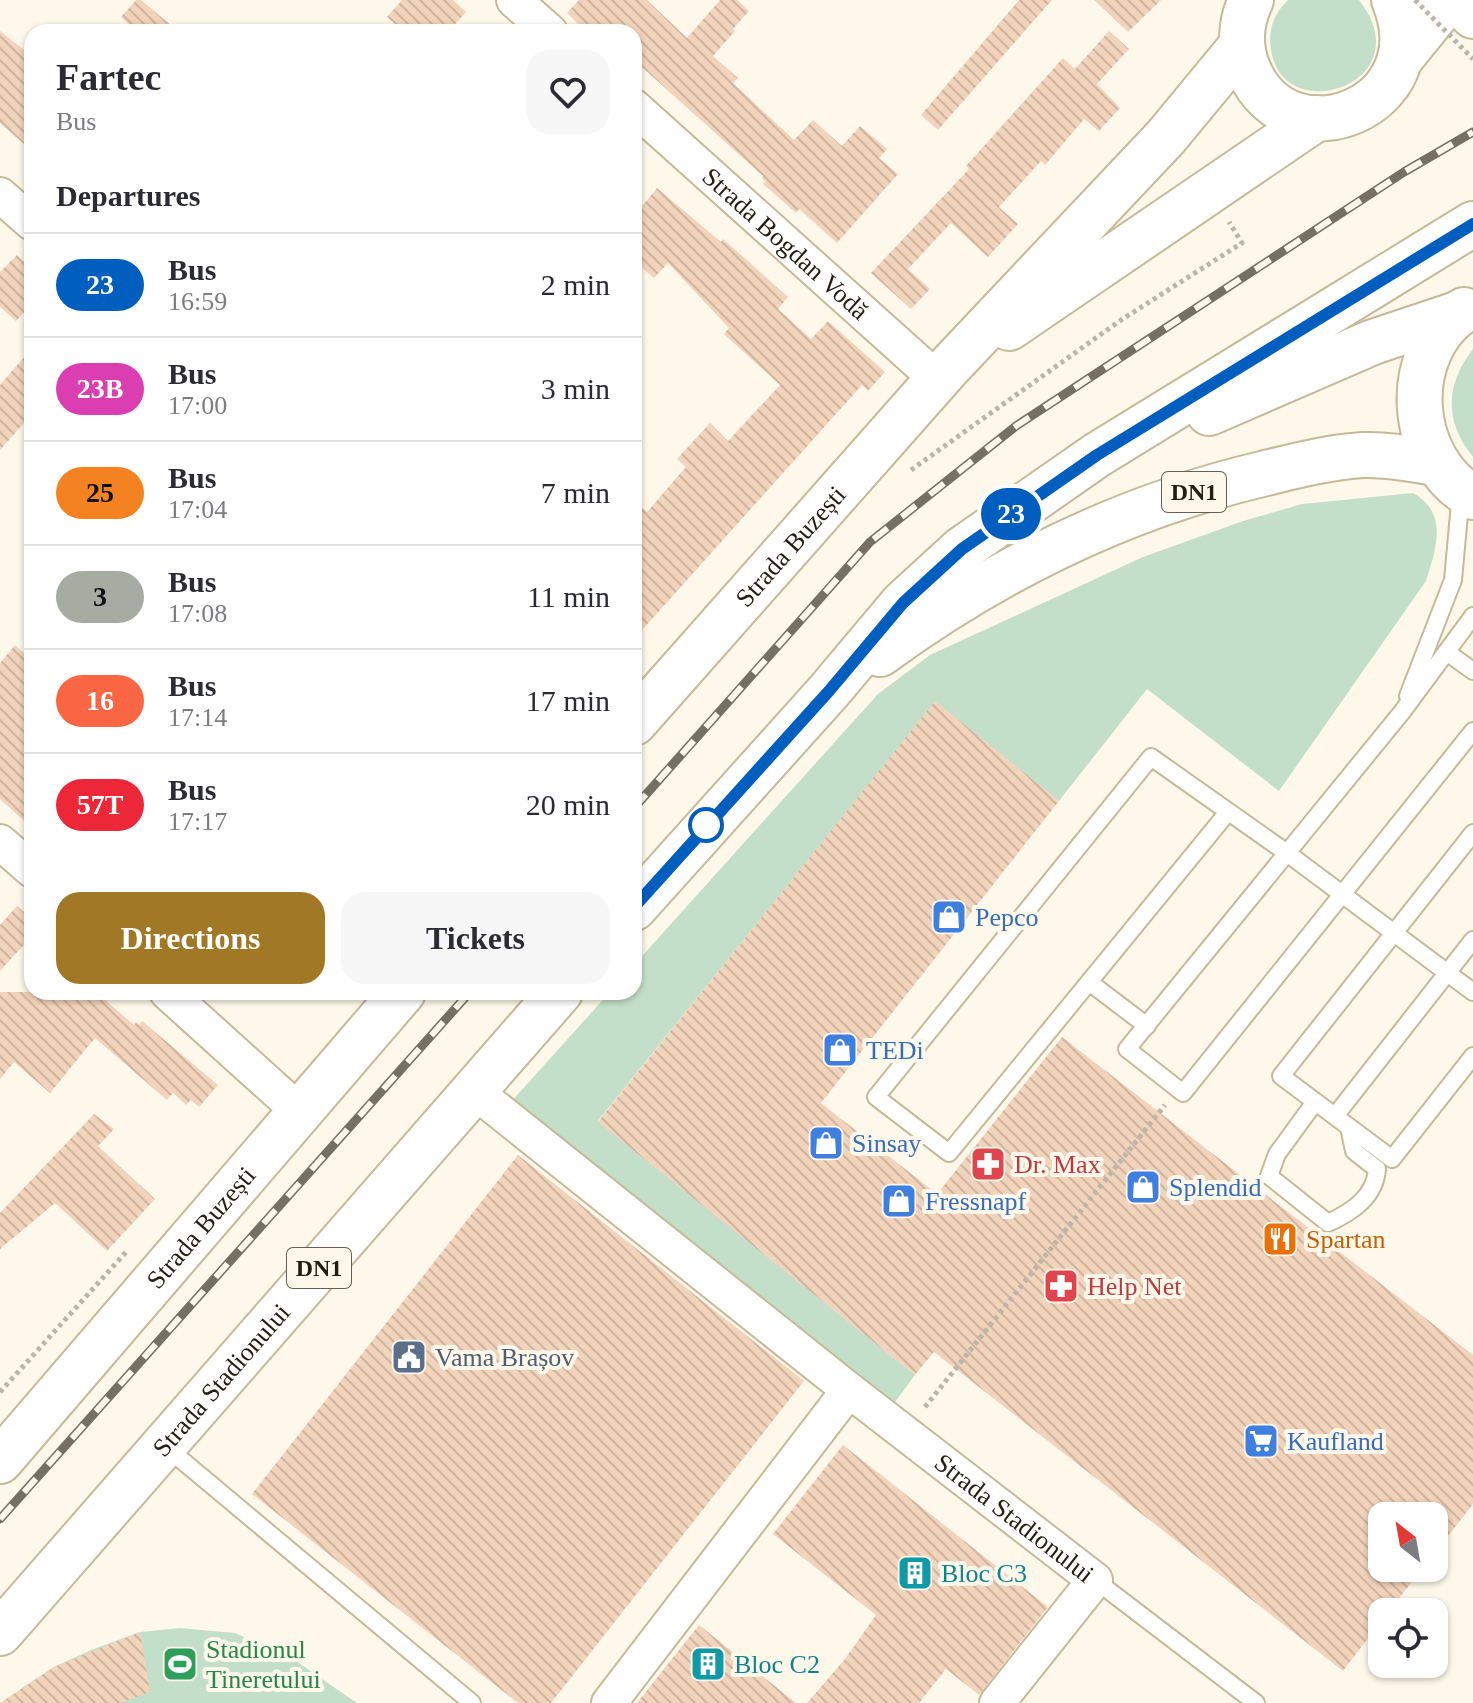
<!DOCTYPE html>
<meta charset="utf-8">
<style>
:root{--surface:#fff;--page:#f7f7f7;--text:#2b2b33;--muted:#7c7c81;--line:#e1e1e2;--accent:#a07826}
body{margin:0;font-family:Georgia,serif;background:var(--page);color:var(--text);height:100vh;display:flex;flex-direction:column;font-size:30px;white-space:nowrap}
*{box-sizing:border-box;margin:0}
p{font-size:26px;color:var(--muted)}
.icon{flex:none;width:44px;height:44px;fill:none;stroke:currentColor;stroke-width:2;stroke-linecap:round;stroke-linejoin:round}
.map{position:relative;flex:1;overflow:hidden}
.details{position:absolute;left:24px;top:24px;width:618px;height:976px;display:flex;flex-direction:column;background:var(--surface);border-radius:24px;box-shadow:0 2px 6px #0004}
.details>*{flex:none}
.badge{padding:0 16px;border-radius:26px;font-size:28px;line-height:52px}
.needle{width:52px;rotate:329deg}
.controls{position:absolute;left:1368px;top:1502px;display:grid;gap:16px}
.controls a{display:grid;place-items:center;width:80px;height:80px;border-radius:16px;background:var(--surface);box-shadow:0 2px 6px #0004;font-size:40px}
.map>.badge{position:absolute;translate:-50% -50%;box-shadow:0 0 0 4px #fff}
h2{padding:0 32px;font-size:30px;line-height:72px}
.round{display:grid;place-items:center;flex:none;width:84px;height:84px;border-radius:24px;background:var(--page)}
.overview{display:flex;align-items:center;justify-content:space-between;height:136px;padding:0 32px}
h1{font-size:38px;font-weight:700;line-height:60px}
.button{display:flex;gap:16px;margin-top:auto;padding:16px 32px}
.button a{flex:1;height:92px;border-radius:24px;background:var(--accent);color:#fff;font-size:32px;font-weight:700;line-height:92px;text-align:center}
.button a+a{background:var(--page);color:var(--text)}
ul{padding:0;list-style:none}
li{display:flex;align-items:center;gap:24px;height:104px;padding:0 32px;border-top:2px solid var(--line)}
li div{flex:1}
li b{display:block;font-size:30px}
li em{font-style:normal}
li .badge{min-width:88px;font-weight:700;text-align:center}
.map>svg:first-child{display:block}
</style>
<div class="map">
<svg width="1473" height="1703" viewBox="0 0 1473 1703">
<defs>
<pattern id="building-back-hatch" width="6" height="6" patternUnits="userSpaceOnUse" patternTransform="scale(2)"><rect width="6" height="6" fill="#f2d3bb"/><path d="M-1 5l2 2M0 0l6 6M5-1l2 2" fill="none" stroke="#cfb5a0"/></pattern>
</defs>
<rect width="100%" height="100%" fill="#fdf8ea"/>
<!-- green -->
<g fill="#c4dfc9">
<path d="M1288 0H1359C1424 83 1283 130 1271 50 1268 31 1273 14 1288 0Z"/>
<path d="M1473 349V457C1444 421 1445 385 1473 349Z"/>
<path d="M1413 493C1449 513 1436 549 1426 581L1279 791 1147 689 1059 801 935 702 598 1121 915 1375 890 1409 510 1103 610 992H634V965L878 694 930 655 1143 557 1243 521 1302 504Z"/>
<polygon points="180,1628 235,1633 296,1661 357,1703 5,1703 22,1688 54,1667 91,1650 140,1632"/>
</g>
<!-- building -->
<g fill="url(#building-back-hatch)">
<polygon points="136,0 141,0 179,32 137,32 121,17"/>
<polygon points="402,0 453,0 466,12 448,32 404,32 387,17"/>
<polygon points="579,0 647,0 687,38 720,0 737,0 749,11 733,29 735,31 713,56 738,78 733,83 794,140 813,120 842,146 860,126 887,149 879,158 898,174 837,243 799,209 796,213 763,184 765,181 762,178 763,176 634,60 634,32 587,32 567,13"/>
<polygon points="1019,0 1052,0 938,130 921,115"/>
<polygon points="1094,0 1161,0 1128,32"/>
<polygon points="0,31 32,56 32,151 0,123"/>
<polygon points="1109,31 1129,49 1097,84 1120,108 1099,131 1084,119 1045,165 1041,161 999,207 1018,224 988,257 951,223 908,269 930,289 911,309 871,273 969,169 966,166 1063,58 1075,69"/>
<polygon points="657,188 721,242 723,239 788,297 778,309 811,339 828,321 885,372 868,391 862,385 634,639 634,500 647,512 686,467 677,459 710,423 728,441 780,385 724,334 729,328 668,263 654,278 634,261 634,216"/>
<polygon points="17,255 32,269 32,304 16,321 0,307 0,272"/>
<polygon points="32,348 32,414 0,450 0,385"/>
<polygon points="15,645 32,660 32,828 0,799 0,663"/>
<polygon points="935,701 1059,801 821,1103 937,1194 1062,1037 1473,1355 1473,1504 1434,1554 1434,1516 1382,1516 1382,1568 1423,1568 1388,1612 1382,1612 1382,1620 1343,1671 934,1352 915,1375 598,1122"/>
<polygon points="17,906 32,919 32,936 0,971 0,925"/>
<polygon points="0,992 96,992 134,1025 136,1022 139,1025 142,1021 218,1085 199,1107 191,1100 186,1105 173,1093 167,1100 95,1038 50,1093 14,1062 0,1079"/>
<polygon points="94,1114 114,1129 98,1146 155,1199 107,1251 55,1203 0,1249 0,1213"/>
<polygon points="518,1155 804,1381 551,1703 518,1703 252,1494"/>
<polygon points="843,1445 1048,1607 979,1695 946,1669 919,1703 807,1703 845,1659 876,1615 773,1534"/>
<polygon points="699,1625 796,1703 637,1703"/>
<polygon points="140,1632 150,1692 120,1703 0,1703 54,1667"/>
</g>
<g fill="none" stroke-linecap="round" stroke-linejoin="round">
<defs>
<g id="service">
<polyline points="1473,616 1402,712 1127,1049 1183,1093 1473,731"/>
<polyline points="1448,653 1473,671"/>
<polyline points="1408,696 1453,580 1461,492"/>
<polyline points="1473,833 1281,1076 1392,1159 1473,1056"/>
<polyline points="1089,982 1228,812"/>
<polyline points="1147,1026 1089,982 949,1153 876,1097 1151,757 1287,853 1473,992"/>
<path d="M1315 1102 1277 1154 1269 1176 1328 1223C1352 1212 1375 1197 1377 1169L1354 1151 1349 1127"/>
<polyline points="1335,1116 1473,940"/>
<polyline points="166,1447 472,1703"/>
<polyline points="1095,1580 1256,1703"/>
</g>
<g id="minor">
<polyline points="514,0 550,32"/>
<path id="s1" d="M634 107 938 380"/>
<polyline points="0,195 32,223"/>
<polyline points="0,842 32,870"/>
<polyline points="167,992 300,1112"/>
<path id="s2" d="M473 1090 849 1390 1095 1580 997 1703"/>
<polyline points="609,1703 849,1390"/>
</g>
<g id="secondary">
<path d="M1251 0C1240 23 1239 48 1249 71 1289 165 1439 108 1394 0"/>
<polyline points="1400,59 1448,0"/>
<polyline points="1009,328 1317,118"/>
<path id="s3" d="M634 723 947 369 1166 137 1242 45"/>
<path id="s4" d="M0 1461 403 992"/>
</g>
<g id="primary">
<polyline points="1457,0 1473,16"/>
<path d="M1464 310C1400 353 1407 460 1473 497"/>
<polyline points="1209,413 1373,342 1460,313"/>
<path d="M880 654C995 570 1123 507 1262 474 1295 466 1329 457 1363 455 1387 454 1412 459 1436 463"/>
<polyline points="634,908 829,691 903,603 962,549 1097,455 1473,224"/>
<path id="s5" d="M0 1633 560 992"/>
</g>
</defs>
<!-- service casing -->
<use href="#service" stroke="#c6b998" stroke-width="20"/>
<!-- minor casing -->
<use href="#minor" stroke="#c6b998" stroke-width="38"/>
<!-- secondary casing -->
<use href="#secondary" stroke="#c6b998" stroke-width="48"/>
<!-- primary casing -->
<use href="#primary" stroke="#c6b998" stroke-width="48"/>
<!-- path -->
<g stroke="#bbb6a8" stroke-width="5" stroke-dasharray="4 4" stroke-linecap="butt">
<polyline points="911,470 1121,320 1242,243 1229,222"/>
<polyline points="0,1392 127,1251"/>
<polyline points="925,1407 1165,1105"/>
</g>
<!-- service -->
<use href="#service" stroke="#fff" stroke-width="16"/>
<!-- minor -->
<use href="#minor" stroke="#fff" stroke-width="34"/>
<!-- secondary -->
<use href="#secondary" stroke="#fff" stroke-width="44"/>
<!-- primary -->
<use href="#primary" stroke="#fff" stroke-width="44"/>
<defs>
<g id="rail">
<polyline points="634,808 870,542 1016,426 1404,172 1473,132"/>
<polyline points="0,1519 470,992"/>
</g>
</defs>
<!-- rail casing -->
<use href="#rail" stroke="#757063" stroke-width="9"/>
<!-- rail -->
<use href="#rail" stroke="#fdf8ea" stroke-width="6" stroke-dasharray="18" stroke-linecap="butt"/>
<!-- path-bridge -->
<polyline stroke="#bbb6a8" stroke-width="5" stroke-dasharray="4 4" stroke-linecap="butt" points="1415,0 1473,59"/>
</g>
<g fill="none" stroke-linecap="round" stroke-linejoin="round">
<defs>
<polyline id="line" points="634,907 829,691 903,603 962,549 1097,455 1473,224"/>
</defs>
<!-- line casing -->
<use href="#line" stroke="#fff" stroke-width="18"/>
<!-- line -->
<use href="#line" stroke="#005ebe" stroke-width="12"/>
</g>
<!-- icons -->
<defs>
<symbol id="shop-square" viewBox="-11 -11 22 22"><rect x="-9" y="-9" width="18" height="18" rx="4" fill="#3f7fe0" stroke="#fdf8ea"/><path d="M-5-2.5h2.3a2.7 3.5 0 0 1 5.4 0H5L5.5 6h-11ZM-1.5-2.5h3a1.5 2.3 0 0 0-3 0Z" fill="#fff"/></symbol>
<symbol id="pharmacy-square" viewBox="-11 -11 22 22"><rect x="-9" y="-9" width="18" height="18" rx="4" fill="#e0444e" stroke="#fdf8ea"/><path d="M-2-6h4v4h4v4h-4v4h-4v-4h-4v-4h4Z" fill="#fff"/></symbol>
<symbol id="restaurant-square" viewBox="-11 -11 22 22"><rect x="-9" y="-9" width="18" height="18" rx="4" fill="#e8710a" stroke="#fdf8ea"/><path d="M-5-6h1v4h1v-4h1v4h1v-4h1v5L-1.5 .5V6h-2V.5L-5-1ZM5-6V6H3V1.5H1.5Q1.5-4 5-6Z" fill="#fff"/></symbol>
<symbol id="civic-square" viewBox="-11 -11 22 22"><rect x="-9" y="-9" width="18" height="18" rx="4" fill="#5c6f8a" stroke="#fdf8ea"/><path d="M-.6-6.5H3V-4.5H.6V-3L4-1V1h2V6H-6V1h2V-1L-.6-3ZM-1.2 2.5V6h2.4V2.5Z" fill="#fff"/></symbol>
<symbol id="supermarket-square" viewBox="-11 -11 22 22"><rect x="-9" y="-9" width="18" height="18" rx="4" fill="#3f7fe0" stroke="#fdf8ea"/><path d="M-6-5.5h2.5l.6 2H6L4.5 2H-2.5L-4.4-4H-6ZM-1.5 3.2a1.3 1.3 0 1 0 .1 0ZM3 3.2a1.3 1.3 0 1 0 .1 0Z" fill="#fff"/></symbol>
<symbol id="building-square" viewBox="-11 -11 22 22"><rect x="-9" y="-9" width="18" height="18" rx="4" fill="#0f9aa8" stroke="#fdf8ea"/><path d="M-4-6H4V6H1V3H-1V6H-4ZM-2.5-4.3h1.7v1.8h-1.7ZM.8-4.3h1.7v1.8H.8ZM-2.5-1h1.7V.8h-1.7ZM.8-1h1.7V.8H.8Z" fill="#fff"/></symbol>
<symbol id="stadium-square" viewBox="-11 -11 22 22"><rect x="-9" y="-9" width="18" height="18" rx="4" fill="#2e9e5b" stroke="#fdf8ea"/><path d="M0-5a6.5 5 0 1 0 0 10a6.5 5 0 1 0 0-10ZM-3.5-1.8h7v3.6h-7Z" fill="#fff"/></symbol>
</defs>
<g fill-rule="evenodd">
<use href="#shop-square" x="929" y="897" width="40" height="40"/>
<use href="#shop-square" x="820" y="1030" width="40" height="40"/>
<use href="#shop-square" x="806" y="1123" width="40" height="40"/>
<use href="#pharmacy-square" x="968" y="1144" width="40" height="40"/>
<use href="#shop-square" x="1123" y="1167" width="40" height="40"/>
<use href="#shop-square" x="879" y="1181" width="40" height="40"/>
<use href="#restaurant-square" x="1260" y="1219" width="40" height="40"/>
<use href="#pharmacy-square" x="1041" y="1266" width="40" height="40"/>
<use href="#civic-square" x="389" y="1337" width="40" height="40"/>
<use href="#supermarket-square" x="1241" y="1421" width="40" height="40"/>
<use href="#building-square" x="895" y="1553" width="40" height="40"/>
<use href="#stadium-square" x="160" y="1644" width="40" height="40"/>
<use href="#building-square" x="688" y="1644" width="40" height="40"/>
</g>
<!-- markers -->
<circle fill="#fff" stroke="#005ebe" stroke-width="4" cx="706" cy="825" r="16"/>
<g text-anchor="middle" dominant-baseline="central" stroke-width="8" stroke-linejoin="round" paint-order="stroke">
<!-- shield labels -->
<g fill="#fdf8ea" stroke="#645f52" stroke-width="2">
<rect x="1162" y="472" width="64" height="40" rx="6"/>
<rect x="287" y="1248" width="64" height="40" rx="6"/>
</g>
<g font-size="24" font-weight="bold" fill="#231e11">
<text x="1194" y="492">DN1</text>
<text x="319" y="1268">DN1</text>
</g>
<!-- street labels -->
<g font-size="26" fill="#231e11" stroke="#fdf8ea">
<text stroke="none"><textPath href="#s1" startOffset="204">Strada Bogdan Vodă</textPath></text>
<text stroke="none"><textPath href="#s3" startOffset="236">Strada Buzești</textPath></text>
<text stroke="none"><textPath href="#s4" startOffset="308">Strada Buzești</textPath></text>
<text stroke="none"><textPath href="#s5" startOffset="336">Strada Stadionului</textPath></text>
<text stroke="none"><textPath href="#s2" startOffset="690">Strada Stadionului</textPath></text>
</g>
<!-- shop labels -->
<g font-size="26" fill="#366cbe" stroke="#fdf8ea" text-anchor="start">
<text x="975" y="917">Pepco</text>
<text x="866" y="1050">TEDi</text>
<text x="852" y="1143">Sinsay</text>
<text x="1169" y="1187">Splendid</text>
<text x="925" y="1201">Fressnapf</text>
<text x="1287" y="1441">Kaufland</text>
</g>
<!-- health labels -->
<g font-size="26" fill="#be3a42" stroke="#fdf8ea" text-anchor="start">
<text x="1014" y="1164">Dr. Max</text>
<text x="1087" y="1286">Help Net</text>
</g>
<!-- food labels -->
<g font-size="26" fill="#c56008" stroke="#fdf8ea" text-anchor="start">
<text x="1306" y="1239">Spartan</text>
</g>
<!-- service labels -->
<g font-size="26" fill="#4e5e75" stroke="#fdf8ea" text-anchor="start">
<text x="435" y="1357">Vama Brașov</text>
</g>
<!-- culture labels -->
<g font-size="26" fill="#0d838f" stroke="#fdf8ea" text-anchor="start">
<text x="941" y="1573">Bloc C3</text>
<text x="734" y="1664">Bloc C2</text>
</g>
<!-- leisure labels -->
<g font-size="26" fill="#27864d" stroke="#fdf8ea" text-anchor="start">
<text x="206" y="1649">Stadionul<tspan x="206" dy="30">Tineretului</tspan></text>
</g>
</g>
</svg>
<div class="controls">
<a><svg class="needle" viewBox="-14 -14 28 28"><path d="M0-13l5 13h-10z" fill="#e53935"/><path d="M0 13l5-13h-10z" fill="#7c7c81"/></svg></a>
<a><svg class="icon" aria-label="locate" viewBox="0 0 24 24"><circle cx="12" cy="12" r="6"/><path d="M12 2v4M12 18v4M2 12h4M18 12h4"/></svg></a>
</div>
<b class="badge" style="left:1011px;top:514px;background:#005ebe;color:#fff">23</b>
<section class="details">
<div class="overview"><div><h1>Fartec</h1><p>Bus</p></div><a class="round"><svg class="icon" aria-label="heart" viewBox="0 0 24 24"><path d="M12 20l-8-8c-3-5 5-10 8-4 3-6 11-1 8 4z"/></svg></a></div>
<h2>Departures</h2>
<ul>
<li><span class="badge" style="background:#005ebe;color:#fff">23</span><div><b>Bus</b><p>16:59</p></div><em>2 min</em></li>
<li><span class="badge" style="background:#db3eb1;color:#fff">23B</span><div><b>Bus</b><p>17:00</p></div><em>3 min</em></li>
<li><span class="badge" style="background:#f58220;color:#111">25</span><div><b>Bus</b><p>17:04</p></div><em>7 min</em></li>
<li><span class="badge" style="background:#a6aca2;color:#111">3</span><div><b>Bus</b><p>17:08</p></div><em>11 min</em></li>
<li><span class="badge" style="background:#fa6544;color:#fff">16</span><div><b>Bus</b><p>17:14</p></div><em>17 min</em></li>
<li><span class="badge" style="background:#ec2738;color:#fff">57T</span><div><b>Bus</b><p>17:17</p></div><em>20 min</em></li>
</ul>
<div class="button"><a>Directions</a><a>Tickets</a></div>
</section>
</div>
